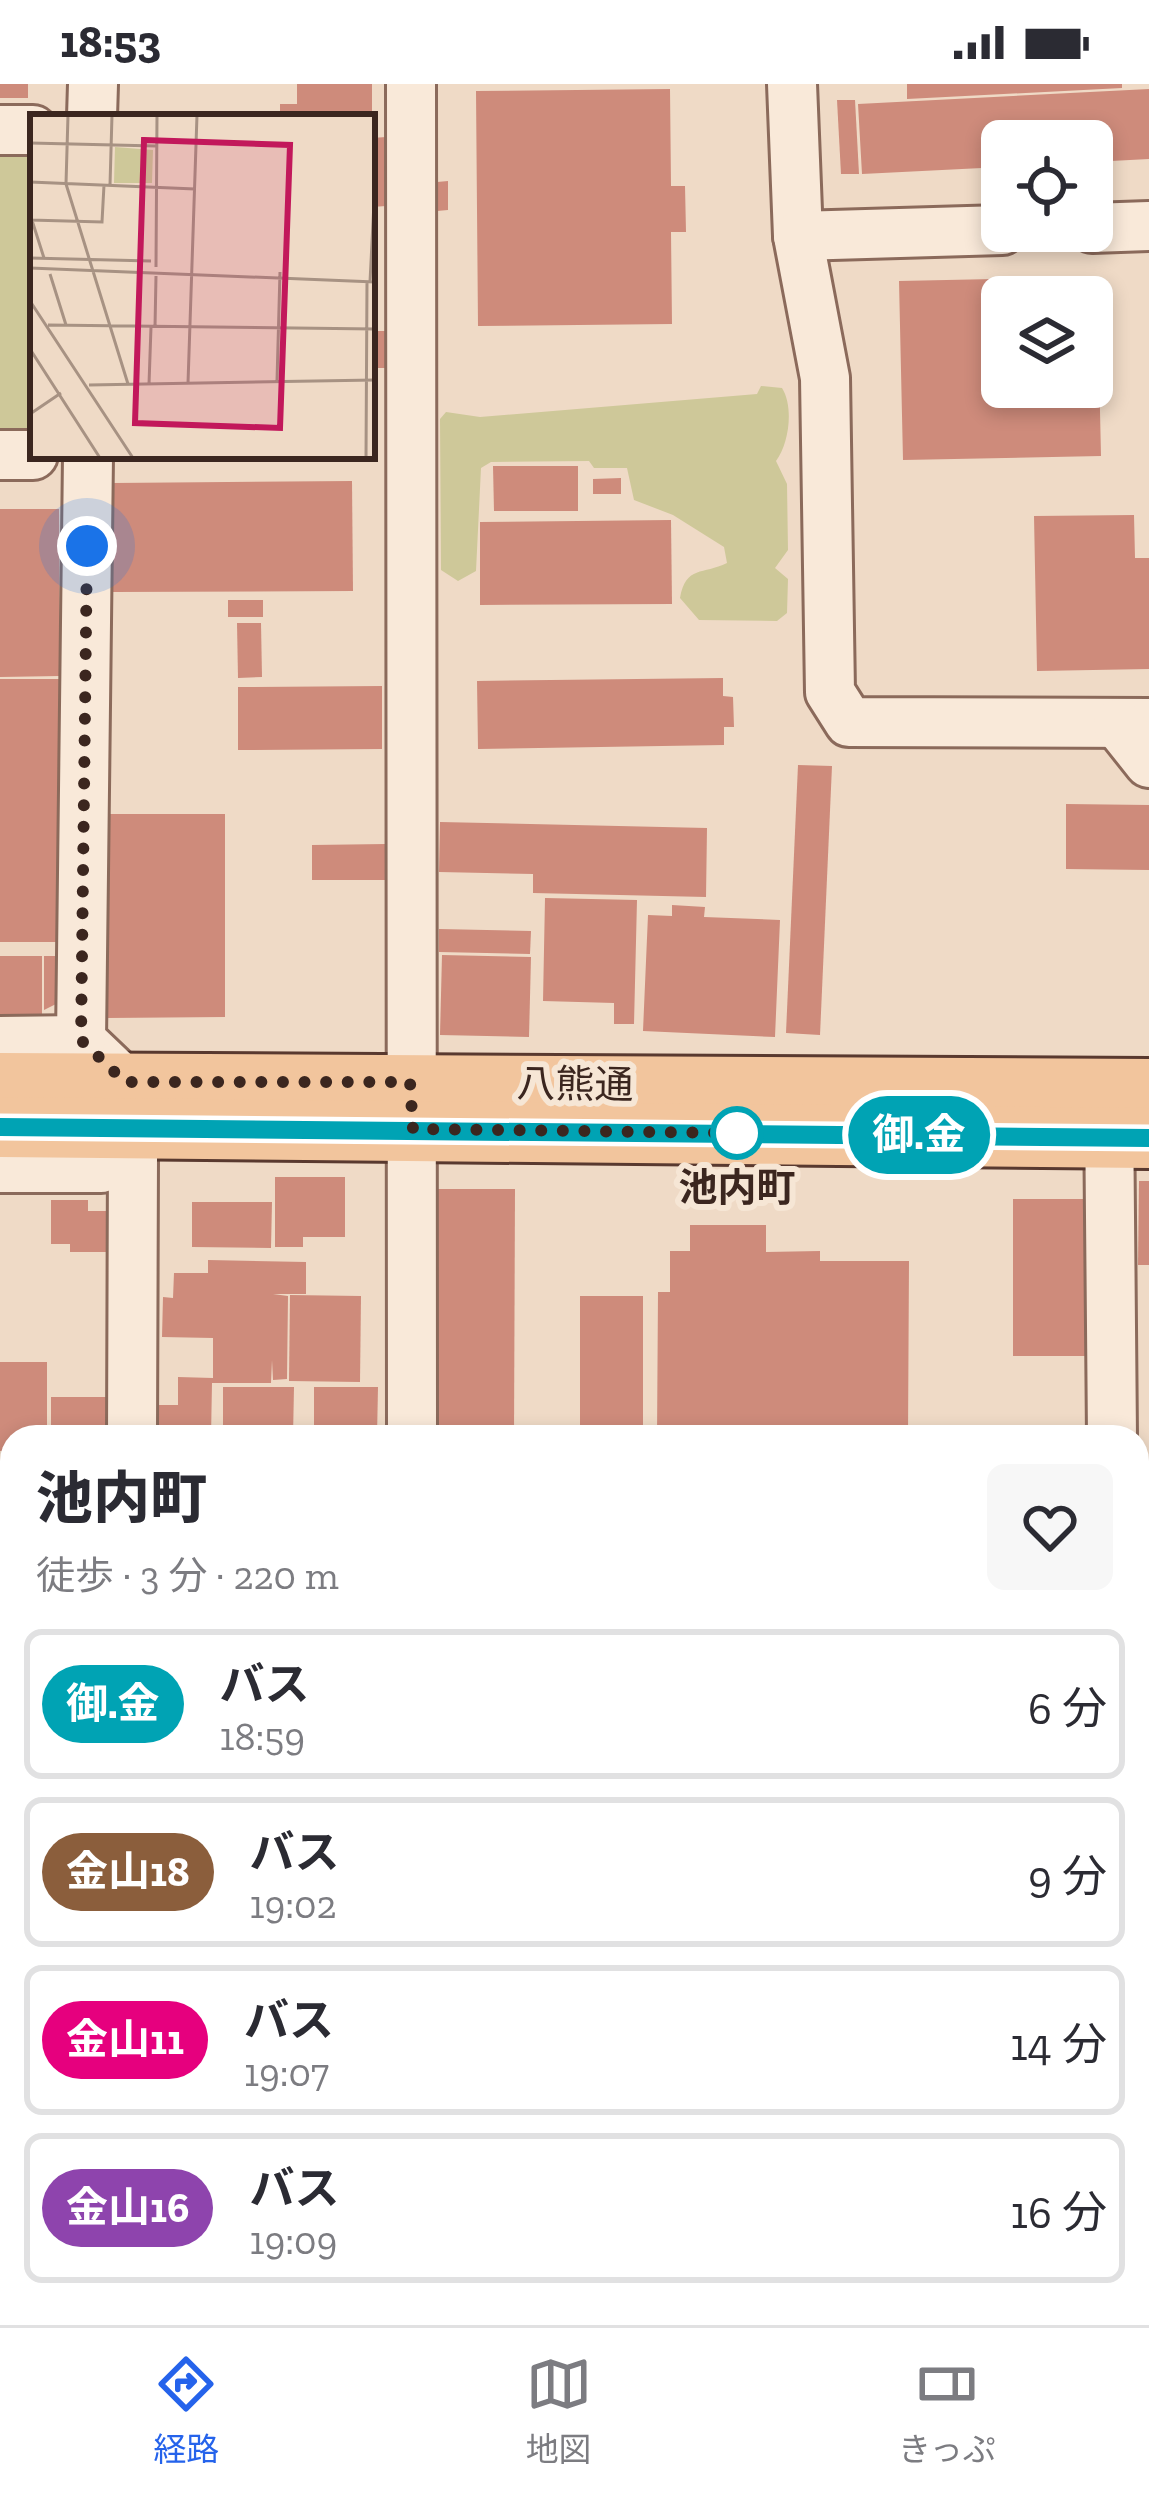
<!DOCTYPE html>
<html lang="ja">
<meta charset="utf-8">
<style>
:root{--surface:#fff;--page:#f7f7f7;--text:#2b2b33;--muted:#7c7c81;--line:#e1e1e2;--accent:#2563eb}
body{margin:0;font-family:"Zilla Slab","Noto Sans JP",serif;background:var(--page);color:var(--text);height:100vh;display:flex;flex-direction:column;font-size:45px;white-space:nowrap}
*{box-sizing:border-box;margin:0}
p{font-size:39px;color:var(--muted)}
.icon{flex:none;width:66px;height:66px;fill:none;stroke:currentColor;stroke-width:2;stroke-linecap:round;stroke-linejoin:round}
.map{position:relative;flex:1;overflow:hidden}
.panel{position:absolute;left:0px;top:1341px;width:1149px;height:900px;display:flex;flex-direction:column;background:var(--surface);border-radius:36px 36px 0 0;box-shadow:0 6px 18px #0003}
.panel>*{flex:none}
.badge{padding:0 24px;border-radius:39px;font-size:42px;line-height:78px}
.tools{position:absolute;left:981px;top:36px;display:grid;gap:24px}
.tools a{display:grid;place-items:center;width:132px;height:132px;border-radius:18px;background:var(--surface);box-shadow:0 6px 18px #0003;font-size:60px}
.you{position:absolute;width:60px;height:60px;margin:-30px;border:9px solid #fff;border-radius:50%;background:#1a73e8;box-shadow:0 0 0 18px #1a73e833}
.map>.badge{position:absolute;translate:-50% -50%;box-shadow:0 0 0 6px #fff}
.round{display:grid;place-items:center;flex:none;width:126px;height:126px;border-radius:18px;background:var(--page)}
.summary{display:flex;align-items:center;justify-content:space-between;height:204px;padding:0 36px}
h1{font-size:57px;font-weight:800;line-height:90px}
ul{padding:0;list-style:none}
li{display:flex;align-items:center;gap:36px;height:150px;margin:0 24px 18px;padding:0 12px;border:6px solid var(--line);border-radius:18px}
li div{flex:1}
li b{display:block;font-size:45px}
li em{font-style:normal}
li .badge{min-width:132px;font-weight:700;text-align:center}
.status{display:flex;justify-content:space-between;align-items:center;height:84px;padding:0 60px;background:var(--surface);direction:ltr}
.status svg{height:33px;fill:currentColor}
.tabs{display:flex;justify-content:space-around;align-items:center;height:168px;border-top:3px solid var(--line);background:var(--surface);font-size:33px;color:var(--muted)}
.tabs a{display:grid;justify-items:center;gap:6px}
.tabs .active{color:var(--accent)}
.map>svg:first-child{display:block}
</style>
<div class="status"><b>18:53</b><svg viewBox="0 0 49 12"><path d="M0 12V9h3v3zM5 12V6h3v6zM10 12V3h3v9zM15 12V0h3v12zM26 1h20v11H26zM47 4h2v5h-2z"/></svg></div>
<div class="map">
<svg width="1149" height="2241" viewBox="0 0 1149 2241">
<rect width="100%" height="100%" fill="#efdac6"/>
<!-- green -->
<g fill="#cec899">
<rect x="0" y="64" width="33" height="284"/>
<path d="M761 302 782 304C794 323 789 360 776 377L787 400 788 466 775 484 788 495 787 529 777 537 699 536 680 514C686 481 703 491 727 479L724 463 673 431 634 416 627 384H594L589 377 491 378 481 384 476 487 458 497 441 486 440 335 446 328 480 333 757 310Z"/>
</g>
<!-- building -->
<g fill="#ce8b7b" fill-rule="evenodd">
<rect x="0" y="0" width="28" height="14"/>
<polygon points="297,0 372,0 372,33 280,33 280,20 297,20"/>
<polygon points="907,0 1122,0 1122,4 907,15"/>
<polygon points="670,5 671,102 685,102 686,148 671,148 672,240 478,242 476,7"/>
<polygon points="1149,5 1149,75 1092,78 1092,57 1002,57 1002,83 862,90 858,20"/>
<polygon points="837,16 855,16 859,90 841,90"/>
<polygon points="386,53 386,122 372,123 372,54"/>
<polygon points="448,97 448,126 437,127 437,98"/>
<path d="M1097 193 1101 372 903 376 899 197ZM1002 213H1092V303H1002Z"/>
<rect x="372" y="247" width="13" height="37"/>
<polygon points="493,382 578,382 578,427 494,427"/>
<polygon points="621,394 621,410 593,410 593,395"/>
<polygon points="352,397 353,507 113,508 113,399"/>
<polygon points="0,425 59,425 60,592 0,593"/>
<polygon points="1134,431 1135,474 1149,474 1149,585 1037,587 1034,432"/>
<polygon points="671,436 672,520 480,521 480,438"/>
<rect x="228" y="516" width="35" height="17"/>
<polygon points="237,539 261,539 262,593 238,594"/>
<polygon points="723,594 723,612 733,613 734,643 724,643 724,661 478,665 477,597"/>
<polygon points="0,595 59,595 61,858 0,858"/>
<polygon points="382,602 382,665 238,666 238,603"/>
<polygon points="798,681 832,682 820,951 786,949"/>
<polygon points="1066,720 1149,721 1149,786 1066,785"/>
<polygon points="107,730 225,730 225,933 107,934"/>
<polygon points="440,738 707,744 706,813 533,809 533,790 439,788"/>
<polygon points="386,760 386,796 312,796 312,761"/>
<polygon points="545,814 637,816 634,940 614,940 614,919 543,917"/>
<polygon points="672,821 705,823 704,833 780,836 775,953 643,947 648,831 672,832"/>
<polygon points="439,845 531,847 530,870 439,868"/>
<polygon points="442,871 531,873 529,953 440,951"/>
<rect x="0" y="872" width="42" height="59"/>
<polygon points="44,872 62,872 62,917 44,926"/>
<polygon points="275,1093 345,1093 345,1153 303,1153 303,1163 275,1163"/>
<polygon points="1139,1097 1149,1097 1149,1181 1138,1181"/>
<polygon points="431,1105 515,1105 514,1353 431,1353"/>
<polygon points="1013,1115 1093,1115 1092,1272 1013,1272"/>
<polygon points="51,1116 88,1116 88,1127 115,1127 115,1168 70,1168 70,1160 51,1160"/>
<polygon points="192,1118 272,1118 271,1164 192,1163"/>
<polygon points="690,1141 766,1141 766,1168 820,1167 820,1177 909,1177 908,1353 657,1353 658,1208 670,1208 670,1167 690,1167"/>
<polygon points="208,1176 306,1178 306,1210 273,1210 288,1212 287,1295 273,1296 272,1276 271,1299 212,1299 211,1353 147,1353 147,1321 178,1321 178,1293 213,1294 213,1254 162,1253 163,1213 173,1214 174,1189 208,1189"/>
<polygon points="290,1211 361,1212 360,1298 289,1297"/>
<rect x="580" y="1212" width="63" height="141"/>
<polygon points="0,1278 47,1278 47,1353 12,1353 12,1367 0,1367"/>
<polygon points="223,1303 294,1303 293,1353 223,1353"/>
<polygon points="314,1303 378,1303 377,1353 314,1353"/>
<rect x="51" y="1313" width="63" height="40"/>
<polygon points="1149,1513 1149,1669 1137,1670 1137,1514"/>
<polygon points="0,1525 12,1525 12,1597 0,1598"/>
<polygon points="0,1661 12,1661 12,1746 2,1746 0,1738"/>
<rect x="1137" y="1676" width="12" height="38"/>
<rect x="1137" y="1726" width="12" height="60"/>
<polygon points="12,1759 12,1800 0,1804 0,1763"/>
<polygon points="12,1812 12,1889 1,1890 0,1813"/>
<polygon points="1137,1894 1149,1894 1149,1944 1137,1933"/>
<polygon points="347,2229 737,2229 738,2241 348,2241"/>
<polygon points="766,2229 1131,2229 1132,2241 748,2241 766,2236"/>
</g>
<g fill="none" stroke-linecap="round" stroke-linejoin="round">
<defs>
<g id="minor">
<polyline points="411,0 412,1353"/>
<polyline points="792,0 798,152 825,294 830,608 849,638 1149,639"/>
<polyline points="92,33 93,0"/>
<polyline points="0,46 33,46"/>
<polyline points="1092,144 1149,142"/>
<polyline points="798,152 1002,146"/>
<polyline points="0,371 33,371"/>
<polyline points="88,372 81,956 125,998"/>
<polyline points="1118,640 1149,679"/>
<polyline points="0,957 81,956"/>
<polyline points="1109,1022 1112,1353"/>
<polyline points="0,1084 101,1084 133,1072 138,1046"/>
<polyline points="132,1353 133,1072"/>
<polyline points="1137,1449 1149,1448"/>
<polyline points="0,1476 12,1476"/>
<polyline points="1137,1868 1149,1867"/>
<polyline points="0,1928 12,1928"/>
<polyline points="1137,1960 1144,1968 1149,2013"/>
<polyline points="0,2055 12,2042"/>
<polyline points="330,2229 330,2241"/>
</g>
<g id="major">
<polyline points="0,999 1149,1005"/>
<polyline points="0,1043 1149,1054"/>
</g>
</defs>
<!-- minor casing -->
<use href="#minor" stroke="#8b6a5b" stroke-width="54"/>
<!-- major casing -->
<use href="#major" stroke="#59392f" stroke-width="66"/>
<!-- path -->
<polyline stroke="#8b6a5b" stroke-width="6" stroke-dasharray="9 6" stroke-linecap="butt" points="0,2231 34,2229"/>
<!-- minor -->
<use href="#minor" stroke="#f9e9d9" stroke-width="48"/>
<!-- major -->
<use href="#major" stroke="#f2c59d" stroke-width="60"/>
</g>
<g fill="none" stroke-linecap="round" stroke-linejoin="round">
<defs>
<polyline id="line" points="0,1043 1149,1054"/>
</defs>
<!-- line casing -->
<use href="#line" stroke="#fff" stroke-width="27"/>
<!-- line -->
<use href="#line" stroke="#00a3b4" stroke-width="18"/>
<!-- walk -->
<polyline stroke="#3b261f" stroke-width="12" stroke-dasharray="0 21.6" points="87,462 81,956 125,998 410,998 413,1045 737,1049"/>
</g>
<!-- markers -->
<circle fill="#fff" stroke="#00a3b4" stroke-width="6" cx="737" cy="1049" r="24"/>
<g text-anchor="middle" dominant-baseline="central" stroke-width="12" stroke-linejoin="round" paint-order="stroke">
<!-- street labels -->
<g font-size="39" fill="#3b261f" stroke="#f6e6d5">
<text transform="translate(575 1000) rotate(1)">八熊通</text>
</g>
<!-- stop labels -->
<g font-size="39" font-weight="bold" fill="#3b261f" stroke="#f6e6d5">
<text x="737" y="1103">池内町</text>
</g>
</g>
<!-- overview -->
<g transform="translate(30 30)">
<rect width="345" height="345" fill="#efdac6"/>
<path d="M85 33 123 36 122 69H84Z" fill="#cec899"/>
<path fill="none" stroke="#a79283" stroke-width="3" d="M38 1 36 70 98 270M0 29 126 32M0 68 165 75M80 71 82 1M0 100 14 144M0 106 72 108 74 71M0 144 121 147M126 153 127 1M0 154 345 168M20 160 36 211M340 168 345 69M0 187 103 344M18 211 345 215M125 213 126 162M0 235 70 344M247 267 250 158M158 269 167 1M119 270 121 213M59 271 345 266M0 300 31 279M336 344 337 167"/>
<path fill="#c2185b" fill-opacity="0.15" stroke="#c2185b" stroke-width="6" d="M114 26 260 31 250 314 105 309Z"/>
<rect width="345" height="345" fill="none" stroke="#3b261f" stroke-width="6"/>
</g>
</svg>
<div class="tools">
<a><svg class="icon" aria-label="locate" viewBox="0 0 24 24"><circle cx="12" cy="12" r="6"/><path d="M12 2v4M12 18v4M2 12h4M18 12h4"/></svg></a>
<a><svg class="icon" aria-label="layers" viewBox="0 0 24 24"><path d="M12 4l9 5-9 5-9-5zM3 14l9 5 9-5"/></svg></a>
</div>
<div class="you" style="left:87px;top:462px"></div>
<b class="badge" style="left:919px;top:1051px;background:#00a3b4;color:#fff">御.金</b>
<section class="panel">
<div class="summary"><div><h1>池内町</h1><p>徒歩 · 3 分 · 220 m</p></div><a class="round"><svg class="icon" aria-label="heart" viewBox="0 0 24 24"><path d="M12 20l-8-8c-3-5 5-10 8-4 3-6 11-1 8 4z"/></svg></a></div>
<ul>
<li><span class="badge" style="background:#00a3b4;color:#fff">御.金</span><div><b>バス</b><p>18:59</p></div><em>6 分</em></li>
<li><span class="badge" style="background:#8b5e3c;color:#fff">金山18</span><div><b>バス</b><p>19:02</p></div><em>9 分</em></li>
<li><span class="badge" style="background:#e6007e;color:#fff">金山11</span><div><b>バス</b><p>19:07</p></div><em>14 分</em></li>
<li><span class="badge" style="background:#8e44ad;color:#fff">金山16</span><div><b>バス</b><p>19:09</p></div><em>16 分</em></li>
</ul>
</section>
</div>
<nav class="tabs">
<a class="active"><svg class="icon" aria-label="directions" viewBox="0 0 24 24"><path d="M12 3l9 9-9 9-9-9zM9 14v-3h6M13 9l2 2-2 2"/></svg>経路</a>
<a><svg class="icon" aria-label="map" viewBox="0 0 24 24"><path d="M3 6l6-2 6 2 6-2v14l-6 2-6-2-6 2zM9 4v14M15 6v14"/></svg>地図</a>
<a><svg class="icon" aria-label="tickets" viewBox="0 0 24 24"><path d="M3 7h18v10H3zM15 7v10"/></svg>きっぷ</a>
</nav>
